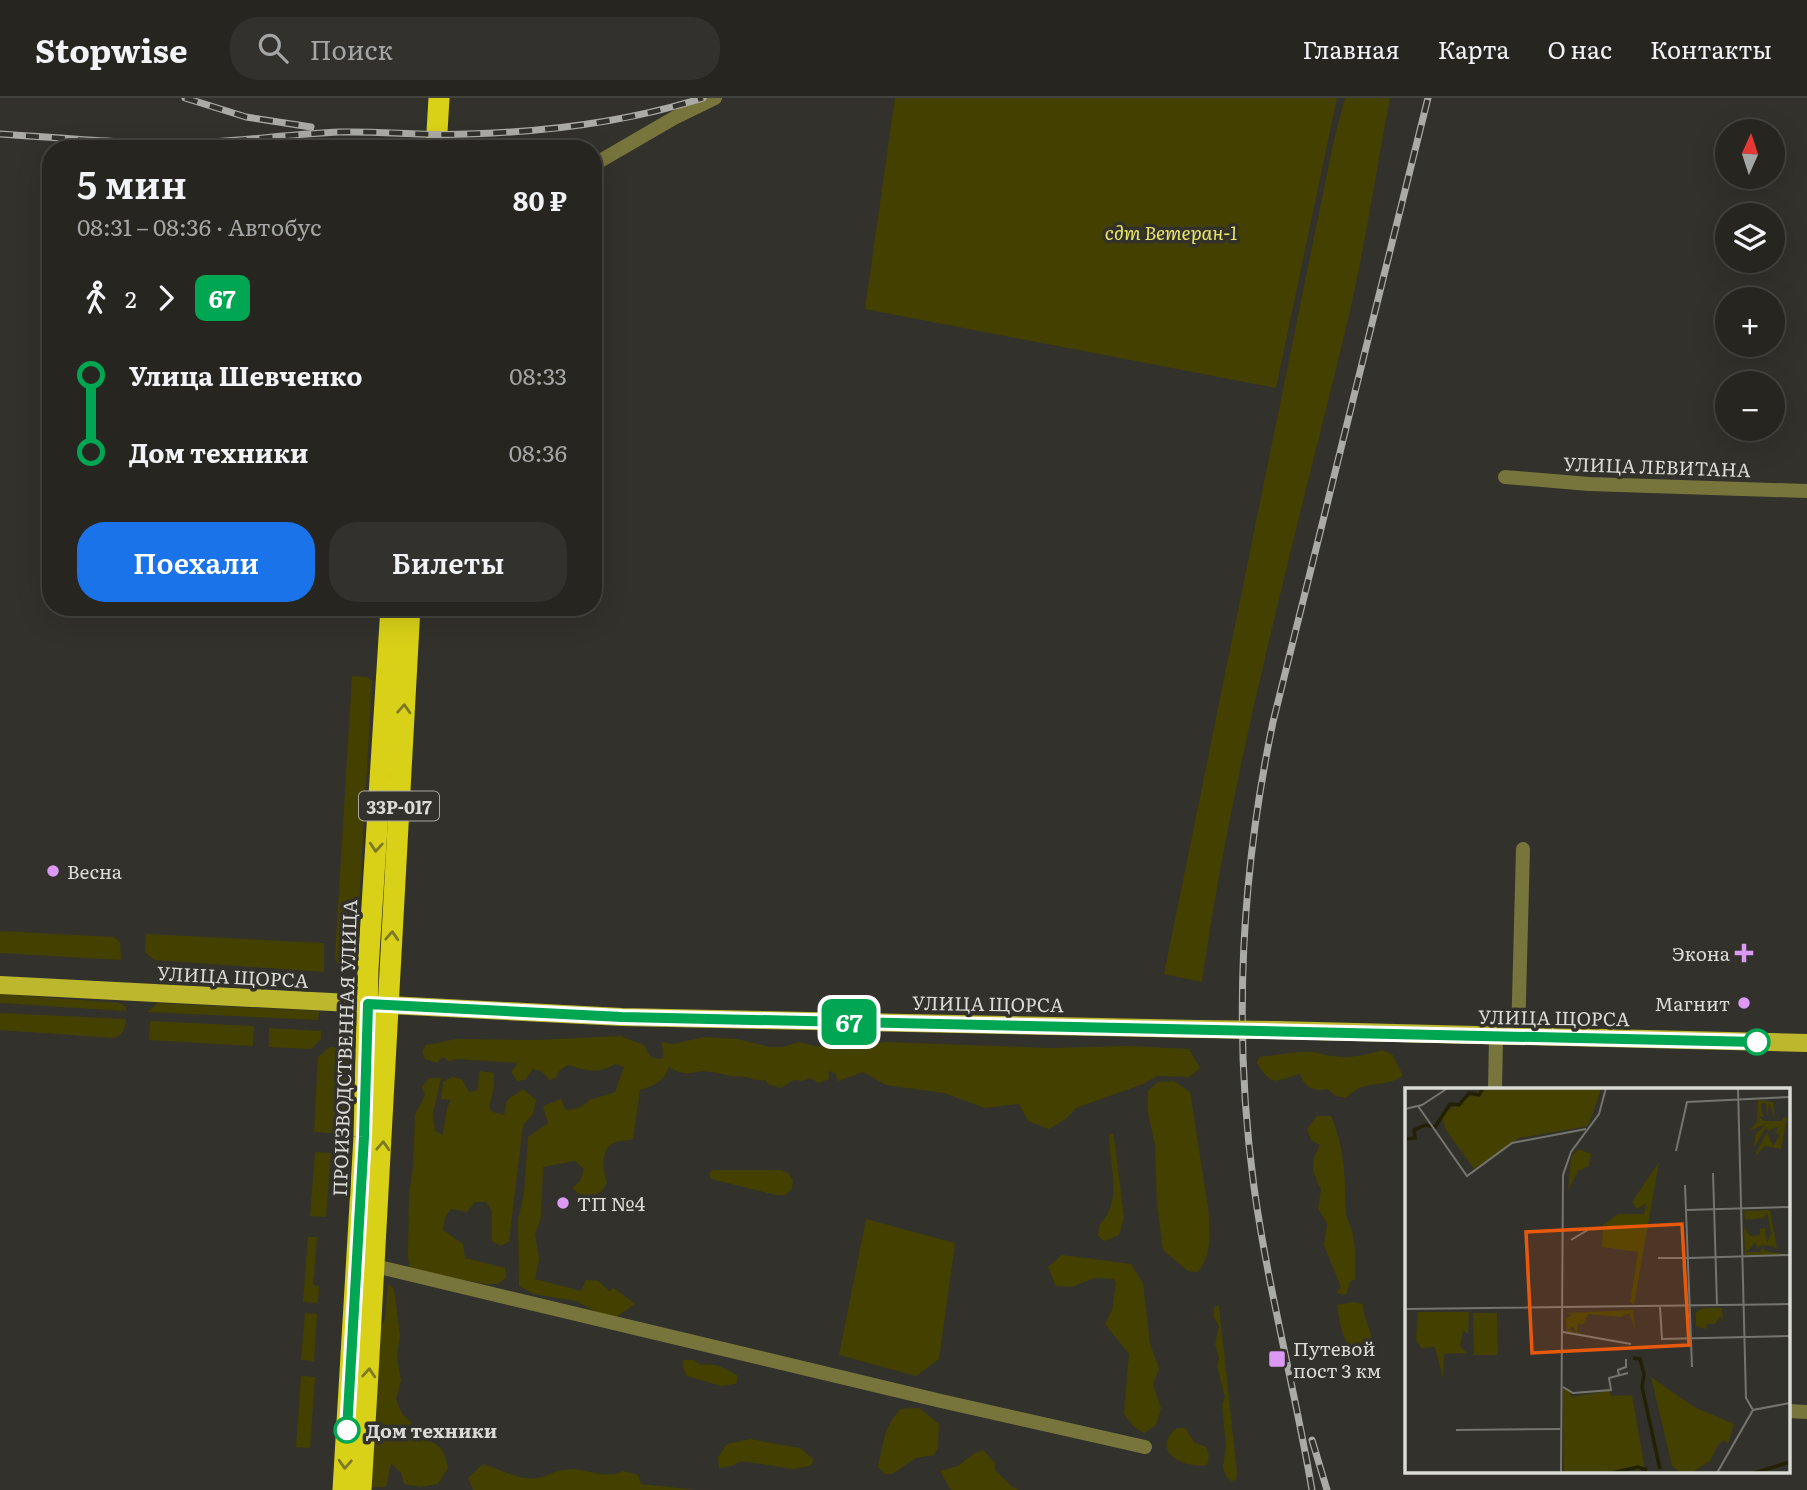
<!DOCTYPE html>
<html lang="ru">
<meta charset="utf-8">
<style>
:root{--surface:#262520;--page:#32312d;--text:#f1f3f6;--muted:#a4a5a5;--line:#42423e;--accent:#1a73e8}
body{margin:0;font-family:Literata,serif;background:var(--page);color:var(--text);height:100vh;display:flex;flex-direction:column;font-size:26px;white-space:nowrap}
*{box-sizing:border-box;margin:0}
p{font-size:23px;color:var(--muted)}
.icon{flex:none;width:38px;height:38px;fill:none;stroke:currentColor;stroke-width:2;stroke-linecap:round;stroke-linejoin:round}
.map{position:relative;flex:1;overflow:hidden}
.sheet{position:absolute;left:42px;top:42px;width:560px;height:476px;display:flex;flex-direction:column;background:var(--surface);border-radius:28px;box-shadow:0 7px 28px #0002,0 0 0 2px var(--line)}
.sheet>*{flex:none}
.badge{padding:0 14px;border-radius:10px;font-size:24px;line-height:46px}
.needle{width:46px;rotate:3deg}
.fabs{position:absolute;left:1715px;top:21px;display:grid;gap:14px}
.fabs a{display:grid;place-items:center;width:70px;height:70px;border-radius:50%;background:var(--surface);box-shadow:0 7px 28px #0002,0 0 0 2px var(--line);font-size:35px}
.map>.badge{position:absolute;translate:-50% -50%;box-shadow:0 0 0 4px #fff}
.legs{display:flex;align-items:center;gap:10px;height:77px;padding:0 35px;font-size:23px}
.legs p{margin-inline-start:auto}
.headline{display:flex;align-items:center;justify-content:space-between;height:119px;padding:0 35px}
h1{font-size:38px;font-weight:600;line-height:52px}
.primary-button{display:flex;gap:14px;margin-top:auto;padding:14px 35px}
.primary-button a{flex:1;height:80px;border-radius:28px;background:var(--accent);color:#fff;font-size:28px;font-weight:600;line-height:80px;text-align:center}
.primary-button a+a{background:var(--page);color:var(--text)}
ul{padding:0 35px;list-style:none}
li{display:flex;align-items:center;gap:24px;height:77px;font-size:26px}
li i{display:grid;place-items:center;width:10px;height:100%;margin:0 9px;background:currentColor}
li i::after{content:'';width:18px;height:18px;margin:-9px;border:5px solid;border-radius:50%;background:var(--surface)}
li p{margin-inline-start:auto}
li:first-child i{background:linear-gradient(#0000 50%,currentColor 0)}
li:last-child i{background:linear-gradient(currentColor 50%,#0000 0)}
header{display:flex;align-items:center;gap:42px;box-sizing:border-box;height:98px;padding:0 35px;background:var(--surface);border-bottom:2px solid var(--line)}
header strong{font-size:33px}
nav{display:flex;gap:38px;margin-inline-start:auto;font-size:24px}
.search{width:490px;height:63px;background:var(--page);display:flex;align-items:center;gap:18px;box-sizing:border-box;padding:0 24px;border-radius:28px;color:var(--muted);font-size:26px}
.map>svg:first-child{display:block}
</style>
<header>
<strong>Stopwise</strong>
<div class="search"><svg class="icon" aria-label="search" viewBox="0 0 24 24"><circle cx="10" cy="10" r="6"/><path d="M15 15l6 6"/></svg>Поиск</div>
<nav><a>Главная</a><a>Карта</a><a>О нас</a><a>Контакты</a></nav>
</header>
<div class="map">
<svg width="1807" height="1392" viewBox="0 0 1807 1392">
<rect width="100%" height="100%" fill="#32312b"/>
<!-- green -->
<g fill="#444100">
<polygon points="895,0 1337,0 1276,290 865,211"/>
<path d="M1345 0H1390C1375 78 1364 157 1345 234 1293 449 1233 664 1202 884L1164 876 1333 46Z"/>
<polygon points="284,509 349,509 348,520 291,514"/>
<polygon points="352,578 367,579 372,583 356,861 354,867 347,869 337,865 335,860"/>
<polygon points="0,833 113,839 120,844 121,862 0,855"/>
<polygon points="146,836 324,845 324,874 154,862 145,854"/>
<polygon points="0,896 120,905 126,909 126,913 0,905"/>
<polygon points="157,905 319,913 318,922 147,914"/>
<path d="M0 915 126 921C125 931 124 936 114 940L0 932Z"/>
<polygon points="150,923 254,928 253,948 149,942"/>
<polygon points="269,930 321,933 321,941 311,951 269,949"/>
<path d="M620 938 644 947 650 958 658 961 663 960 662 944 672 946 705 939 737 941 770 949H783L799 944 818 949 828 942 858 949 884 944 1050 950 1128 948 1189 951 1200 970 1189 979 1157 978 1143 986 1076 1010 1067 1020 1049 1031 1028 1023 1019 1006 985 1010 944 995 886 987 863 974 838 983 835 975 828 973 829 981 819 985 810 980 802 983 794 982 781 990 768 986 765 982C756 984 752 979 744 979 730 979 725 976 711 974 692 970 691 982 668 969 666 983 653 988 640 992L633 1041C628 1043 621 1042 616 1044 599 1049 603 1073 607 1085L602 1093 589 1100 578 1095 572 1090 580 1083 584 1071 575 1063 543 1069 541 1119 535 1136 539 1161 535 1181 581 1193 586 1182 598 1183 609 1193 614 1190 635 1206 616 1219H607L576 1203 534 1196 519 1188 518 1121 524 1096 528 1039 548 1025 543 1008 561 1001 566 1012 579 1010 590 1002 615 994 624 969 615 966C598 976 586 973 568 967L559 973 556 980 550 982 541 973 533 971 525 982 517 983 511 974 518 965 457 961 449 963 442 959 437 965 425 961 422 953 426 947 456 941 536 942Z"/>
<polygon points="330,949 348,950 343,1036 314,1034 318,959"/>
<path d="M1382 952 1393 957 1403 978C1379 992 1365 980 1346 1000L1336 998 1327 991C1314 994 1304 989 1300 976 1278 981 1273 992 1257 965L1259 959C1278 957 1296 953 1315 954 1321 955 1326 958 1332 958 1350 961 1365 957 1382 952Z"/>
<polygon points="479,973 494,975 494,989 489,1009 493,1014 504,1017 507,1002 523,991 536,1002 533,1016 523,1027 509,1144 500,1148 492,1143 492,1113 486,1104 475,1104 467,1114 451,1111 445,1119 443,1132 463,1146 465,1160 505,1170 506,1180 498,1186 485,1186 412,1172 409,1168 408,1156 409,1096 413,1069 415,1017 425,997 422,989 429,980 441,980 433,1016 435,1033 443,1037 447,1010 451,1002 441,1001 443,984 452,979 462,981 469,994 478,992"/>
<path d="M1174 983 1190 994 1208 1109C1210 1131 1213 1158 1197 1174L1188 1173 1163 1152 1157 1106 1155 1047 1148 1015V993L1158 984Z"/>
<path d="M1317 1018H1331C1345 1050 1345 1082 1346 1116 1347 1123 1352 1129 1353 1137 1356 1150 1355 1167 1355 1181L1350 1184 1346 1197 1336 1195 1341 1189 1324 1147 1327 1126 1318 1110 1321 1092 1313 1073V1062L1320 1047 1311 1042 1307 1031Z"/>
<path d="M1109 1036H1113L1115 1047 1124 1120 1119 1137 1104 1143 1098 1138 1099 1127C1124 1105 1109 1066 1109 1036Z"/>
<polygon points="315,1054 331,1055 326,1119 310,1118"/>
<polygon points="713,1072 780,1072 788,1075 793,1082 792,1091 785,1097 776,1097 711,1081 709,1075"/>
<polygon points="866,1121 955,1145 939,1261 916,1278 839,1257"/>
<polygon points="308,1139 317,1139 313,1187 319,1188 318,1205 303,1204"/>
<polygon points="1062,1157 1131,1166 1143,1185 1150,1246 1159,1270 1153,1287 1161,1310 1156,1327 1144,1335 1133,1328 1124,1316 1129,1256 1105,1226 1112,1212 1116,1185 1114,1181 1094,1180 1072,1189 1056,1188 1048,1169"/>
<path d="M388 1186 394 1191 400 1237 397 1258 401 1283 396 1301 402 1316 410 1323 416 1337C436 1345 444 1347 448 1370L438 1386 420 1389 404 1386 401 1375 391 1365 386 1389H369L368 1339 377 1326 370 1307 379 1299 372 1283 378 1233 385 1222Z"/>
<path d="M1353 1204 1363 1206C1364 1232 1380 1234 1365 1258 1343 1255 1340 1225 1337 1207Z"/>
<polygon points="1215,1208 1219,1208 1237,1375 1236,1382 1231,1383 1226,1378 1223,1369 1226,1349 1222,1307 1225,1299 1217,1268 1219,1260 1215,1246 1219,1228 1213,1218"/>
<polygon points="305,1215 317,1216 314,1263 301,1262"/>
<path d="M683 1262H693L701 1267C714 1264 726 1270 738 1278L736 1286 721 1288 687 1278 683 1269Z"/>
<polygon points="301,1278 315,1279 310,1350 296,1349"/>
<path d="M919 1310 939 1326 938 1349 934 1357 916 1360 892 1376H885L878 1369C883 1347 884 1327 901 1311Z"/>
<path d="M1177 1330H1185L1195 1345 1206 1349 1209 1358 1207 1367C1183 1371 1149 1352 1177 1330Z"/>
<polygon points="750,1341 800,1350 814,1362 810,1368 793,1371 741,1363 731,1368 719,1370 718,1359 727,1346"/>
<polygon points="983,1352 995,1365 995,1372 1011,1388 1019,1392 951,1392 940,1373 958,1368 975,1355"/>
<path d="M483 1366C497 1370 511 1378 526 1380 543 1383 548 1374 563 1372 585 1368 603 1383 623 1373L638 1377 641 1386 697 1392H473L468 1380Z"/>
</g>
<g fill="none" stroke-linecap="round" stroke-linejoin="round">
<!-- street -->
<g stroke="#77753b" stroke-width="14">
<polyline points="593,67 674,20 715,0"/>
<polyline points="1505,379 1589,386 1807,393"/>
<polyline points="1518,939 1523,751"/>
<polyline points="1495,991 1496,939"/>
<polyline points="375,1168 941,1303 1145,1349"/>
<polyline points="1788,1313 1807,1314"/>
</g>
<!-- primary -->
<g stroke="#bdb72d" stroke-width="18">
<polyline points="0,887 622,919 1198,931"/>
<polyline points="1275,932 1807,945"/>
</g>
<!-- highway -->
<g stroke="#d9d117" stroke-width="21">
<polyline points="436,51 439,0"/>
<polyline points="343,1392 364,1039 368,871 391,509"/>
<path d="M361 1392C379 1098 394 804 410 509"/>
</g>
<defs>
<g id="rail">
<polyline points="185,0 246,19 311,29"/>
<path d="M0 36C62 40 124 46 186 45 237 44 288 36 340 34 382 33 425 38 467 36 547 34 627 24 703 0"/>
<polyline points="1312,1342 1327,1392"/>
<path d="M1312 1392C1295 1291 1268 1191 1254 1089 1233 934 1241 777 1273 624L1428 0"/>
</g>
</defs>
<!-- rail casing -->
<use href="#rail" stroke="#aaaaa6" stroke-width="7"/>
<!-- rail -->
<use href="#rail" stroke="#32312b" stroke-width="4.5" stroke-dasharray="13" stroke-linecap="butt"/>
<!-- primary-bridge -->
<polyline stroke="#bdb72d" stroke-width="18" points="1198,931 1275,932"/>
</g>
<!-- one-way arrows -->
<defs><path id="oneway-chevron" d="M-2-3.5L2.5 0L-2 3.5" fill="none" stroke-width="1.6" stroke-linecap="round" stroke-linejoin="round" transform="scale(1.75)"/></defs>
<g stroke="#7d7922">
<use href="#oneway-chevron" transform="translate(404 611) rotate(-87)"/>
<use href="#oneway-chevron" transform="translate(376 749) rotate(94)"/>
<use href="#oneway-chevron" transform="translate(392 838) rotate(-87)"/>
<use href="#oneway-chevron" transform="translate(383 1048) rotate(-87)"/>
<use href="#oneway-chevron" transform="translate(369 1275) rotate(-86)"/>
<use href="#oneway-chevron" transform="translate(345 1366) rotate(93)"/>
</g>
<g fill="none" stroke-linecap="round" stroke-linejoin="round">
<defs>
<polyline id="line-1" points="347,1332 364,1039 368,906 622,919 1757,944"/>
</defs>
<!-- line-1 casing -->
<use href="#line-1" stroke="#fff" stroke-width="16"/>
<!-- line-1 -->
<use href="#line-1" stroke="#00a651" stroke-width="10"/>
</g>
<!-- markers -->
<g fill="#dc99f4" stroke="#32312b" stroke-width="2.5">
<circle cx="53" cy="773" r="7"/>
<path d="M1740.5 844.5h7v7h7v7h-7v7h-7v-7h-7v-7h7z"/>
<circle cx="1744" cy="905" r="7"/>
<circle cx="563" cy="1105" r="7"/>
<rect x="1268" y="1252" width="18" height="18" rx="3.5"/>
</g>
<g fill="#fff" stroke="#00a651" stroke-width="3.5">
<circle cx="1757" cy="944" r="12"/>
<circle cx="347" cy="1332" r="12"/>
</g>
<g text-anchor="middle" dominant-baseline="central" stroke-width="7" stroke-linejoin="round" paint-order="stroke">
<!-- shield labels -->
<rect fill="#32312b" stroke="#a8a7a3" stroke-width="2" x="359" y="693.5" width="80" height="29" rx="5"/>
<g font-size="18" font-weight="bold" fill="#dadad6">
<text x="399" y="708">33Р-017</text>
</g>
<!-- park labels -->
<g font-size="19" font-style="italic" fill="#ebe569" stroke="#32312b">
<text x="1171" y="134">сдт Ветеран-1</text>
</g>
<!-- street labels -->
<g font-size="19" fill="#dadad6" stroke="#32312b">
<text transform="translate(1657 368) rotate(2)">УЛИЦА ЛЕВИТАНА</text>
<text transform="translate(233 878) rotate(3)">УЛИЦА ЩОРСА</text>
<text transform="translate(988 905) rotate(1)">УЛИЦА ЩОРСА</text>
<text transform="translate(1554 919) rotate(1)">УЛИЦА ЩОРСА</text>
<text transform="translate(344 950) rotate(-88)">ПРОИЗВОДСТВЕННАЯ УЛИЦА</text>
</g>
<!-- poi labels -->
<g font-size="19" fill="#dadad6" stroke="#32312b" text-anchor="start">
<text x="67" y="773">Весна</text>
<text x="1730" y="855" text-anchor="end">Экона</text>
<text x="1730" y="905" text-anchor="end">Магнит</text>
<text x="577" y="1105">ТП №4</text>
<text x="1293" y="1250">Путевой<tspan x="1293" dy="22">пост 3 км</tspan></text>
</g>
<!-- stop labels -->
<g font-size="19" font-weight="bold" fill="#dadad6" stroke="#32312b" text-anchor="start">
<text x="366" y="1332">Дом техники</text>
</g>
</g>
<!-- overview -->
<g transform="translate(1405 990)">
<rect width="385" height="385" fill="#32312b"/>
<path d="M78 0H195V5L183 38 114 50 69 81 41 42 36 27ZM353 12 368 14 370 31 364 15 362 31 361 14 356 16 358 29 353 28 359 33H377L379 29 385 32 381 33 376 61 360 58 349 69 362 44 368 58 375 47 371 45 373 38 363 43 361 39 349 60 350 47 361 36 344 43 352 34ZM173 61 186 66 184 78 173 83 163 102 166 70ZM254 74 229 216 225 215 233 164 197 159 198 137 213 126H239L241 115 232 121 227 114ZM365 122 372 161 367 158 356 157 353 160 350 155 341 164H355L358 159 360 163 385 167H340L339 139 345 148 355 147V141L360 140 362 155 366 145 362 124 359 130 340 132 339 123ZM298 220H317L318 234 315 228 310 236H301L302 241 291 238V224ZM228 222 230 241 224 225 216 229 183 226 178 237 173 235 172 244 181 246 171 245 168 238 164 241 170 244H162L161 230 167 228 162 225ZM13 224H64L63 246 58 243 55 258 62 265 39 266 38 290 30 259 16 260 11 251ZM68 225H92L93 267H69ZM246 289 289 319 329 336 323 356 319 352 313 357 305 373 286 385H276L267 378ZM158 301H165L166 309 204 303 206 308 227 307 240 382 159 385Z" fill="#444100"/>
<path fill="none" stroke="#232104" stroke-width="3.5" d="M0 51 10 50 9 42 20 37 30 39 45 16 54 17 64 5 74 7 78 0M228 270 235 271 239 286 237 299 255 381M206 385 233 379 242 382M349 385 385 374"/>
<path fill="none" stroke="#75756f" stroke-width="2" d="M333 0 341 310 348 322M13 18 62 88 107 55 181 41M0 21 17 17 43 0M271 63 282 14 385 9M308 85 312 217M280 97 287 279M282 122 385 119M166 152 186 140M253 170H283M284 170 385 167M255 219 257 251 385 248M0 221 385 216M158 244 226 256M214 288 213 282 221 279V271M158 299 168 305 206 302 204 290 223 285M51 342 155 341M156 385 158 87 166 64 194 26 201 0M312 385 348 322 385 315"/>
<path fill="#e8590c" fill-opacity="0.15" stroke="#e8590c" stroke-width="3.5" d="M277 136 284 257 127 265 121 144Z"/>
<rect width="385" height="385" fill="none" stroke="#dadad6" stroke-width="3.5"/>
</g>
</svg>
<div class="fabs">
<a><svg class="needle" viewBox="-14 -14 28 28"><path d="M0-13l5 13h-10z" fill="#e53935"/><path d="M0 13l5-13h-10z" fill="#a4a5a5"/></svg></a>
<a><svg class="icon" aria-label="layers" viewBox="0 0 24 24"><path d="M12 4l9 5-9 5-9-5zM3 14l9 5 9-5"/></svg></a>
<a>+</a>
<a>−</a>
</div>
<b class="badge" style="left:849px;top:924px;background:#00a651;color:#fff">67</b>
<section class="sheet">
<div class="headline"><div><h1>5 мин</h1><p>08:31 – 08:36 · Автобус</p></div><b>80 ₽</b></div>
<div class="legs"><svg class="icon" aria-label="walk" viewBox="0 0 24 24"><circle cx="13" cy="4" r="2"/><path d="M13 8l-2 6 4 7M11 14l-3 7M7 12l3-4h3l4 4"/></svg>2<svg class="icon" aria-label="forward" viewBox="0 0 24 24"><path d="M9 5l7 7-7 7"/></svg><b class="badge" style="background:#00a651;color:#fff">67</b></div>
<ul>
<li><i style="color:#00a651"></i><b>Улица Шевченко</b><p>08:33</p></li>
<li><i style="color:#00a651"></i><b>Дом техники</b><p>08:36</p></li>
</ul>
<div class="primary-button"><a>Поехали</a><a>Билеты</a></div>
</section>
</div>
